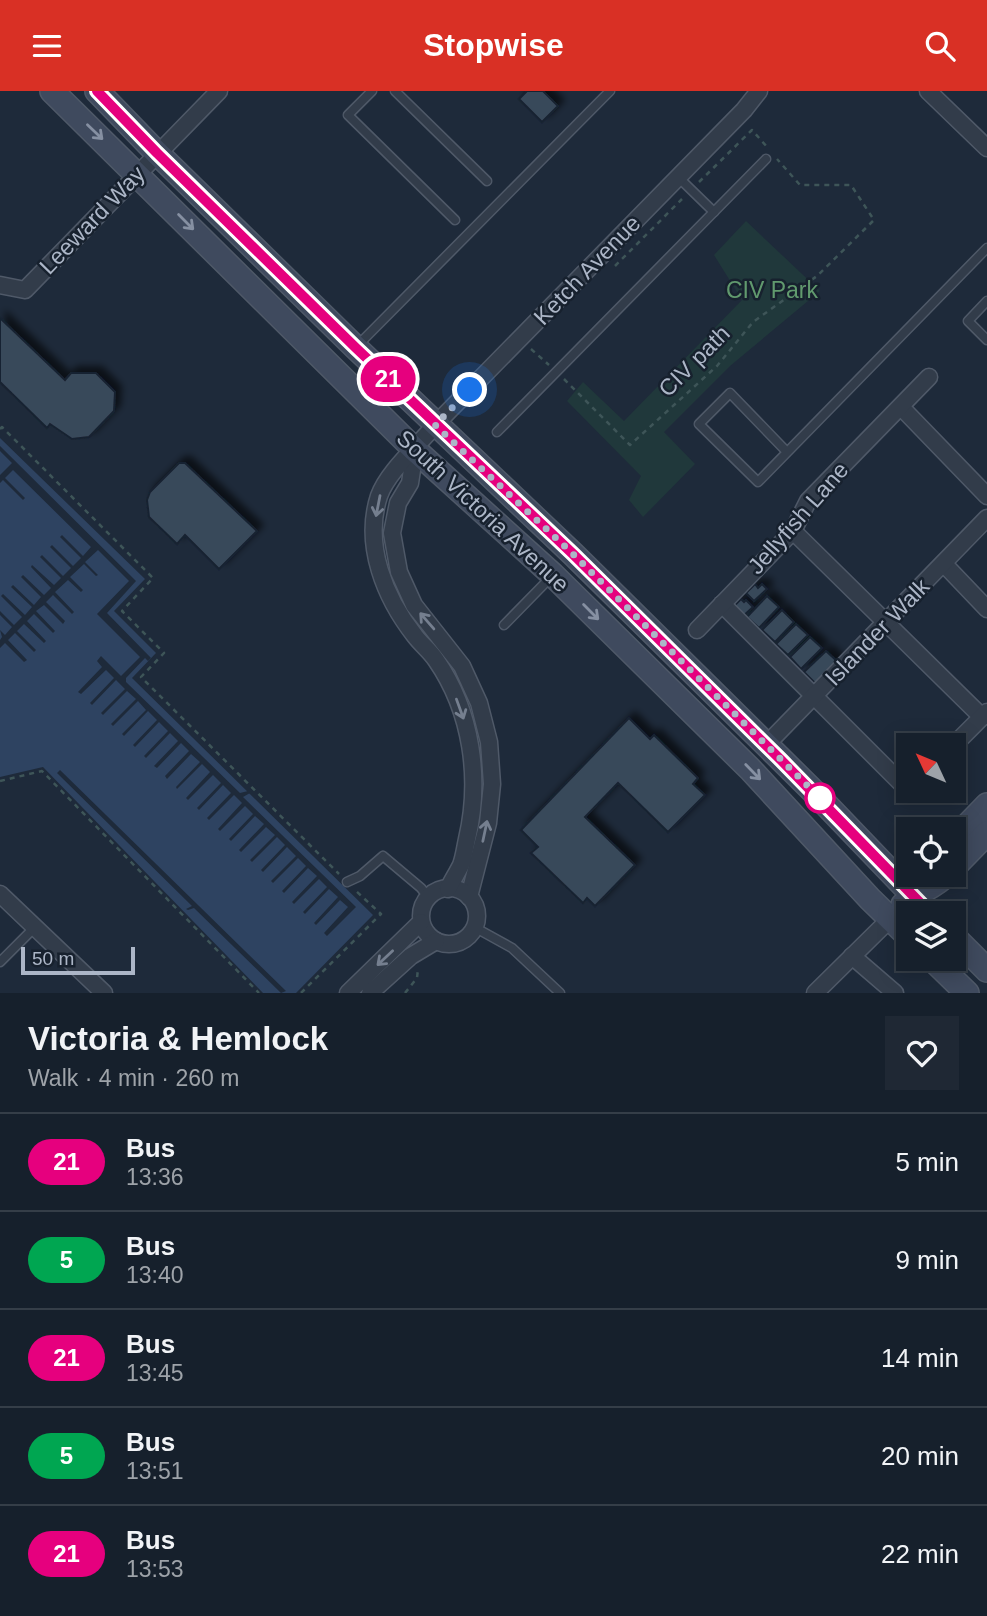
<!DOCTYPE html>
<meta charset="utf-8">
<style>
:root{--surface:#16202c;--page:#1f2834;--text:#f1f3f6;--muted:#9ea3a9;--line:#353e48;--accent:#d93025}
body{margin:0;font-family:Helvetica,sans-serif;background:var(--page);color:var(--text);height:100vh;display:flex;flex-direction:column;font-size:26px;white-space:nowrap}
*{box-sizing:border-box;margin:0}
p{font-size:23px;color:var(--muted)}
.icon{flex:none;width:38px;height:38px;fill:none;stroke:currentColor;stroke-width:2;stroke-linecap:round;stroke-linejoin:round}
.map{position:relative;height:902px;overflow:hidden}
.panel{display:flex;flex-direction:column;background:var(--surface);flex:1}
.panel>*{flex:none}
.badge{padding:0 14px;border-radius:23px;font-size:24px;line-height:46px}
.needle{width:46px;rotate:314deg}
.buttons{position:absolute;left:896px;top:642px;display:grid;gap:14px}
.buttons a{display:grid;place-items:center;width:70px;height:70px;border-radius:0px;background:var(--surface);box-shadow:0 4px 18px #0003,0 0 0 2px var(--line);font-size:35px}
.scale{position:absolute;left:21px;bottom:18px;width:114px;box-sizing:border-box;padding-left:7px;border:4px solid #acb6c7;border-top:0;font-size:19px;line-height:24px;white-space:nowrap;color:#acb6c7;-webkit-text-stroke:5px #17212e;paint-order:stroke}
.you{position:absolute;width:35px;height:35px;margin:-18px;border:5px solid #fff;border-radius:50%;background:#1a73e8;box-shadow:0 0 0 10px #1a73e833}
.map>.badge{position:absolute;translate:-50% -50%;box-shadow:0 0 0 4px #fff}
.round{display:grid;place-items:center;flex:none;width:74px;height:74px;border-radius:0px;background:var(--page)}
.overview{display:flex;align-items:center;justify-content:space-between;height:119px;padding:0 28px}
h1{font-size:33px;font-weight:700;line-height:52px}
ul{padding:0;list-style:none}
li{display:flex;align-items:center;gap:21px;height:98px;padding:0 28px;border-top:2px solid var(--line)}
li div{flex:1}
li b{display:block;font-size:26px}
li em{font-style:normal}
li .badge{min-width:77px;font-weight:700;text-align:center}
header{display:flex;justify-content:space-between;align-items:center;height:91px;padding:0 28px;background:var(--accent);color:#fff;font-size:32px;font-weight:700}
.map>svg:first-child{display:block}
</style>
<header><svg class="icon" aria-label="menu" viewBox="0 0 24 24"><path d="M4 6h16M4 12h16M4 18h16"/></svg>Stopwise<svg class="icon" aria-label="search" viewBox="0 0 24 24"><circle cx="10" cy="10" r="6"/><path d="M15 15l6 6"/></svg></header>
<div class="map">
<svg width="987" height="902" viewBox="0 0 987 902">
<defs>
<filter id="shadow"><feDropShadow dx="6" dy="-6" stdDeviation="3.5" flood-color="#0009"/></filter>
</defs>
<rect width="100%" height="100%" fill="#1e2a3a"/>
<!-- green -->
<polygon fill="#20383b" points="746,130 820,200 730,275 664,341 695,373 643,426 629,409 641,385 567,310 583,291 624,330 742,209 714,164"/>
<!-- water -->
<polygon fill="#2e4361" points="0,347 145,488 114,520 156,562 132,587 373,824 296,902 263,902 43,676 0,686"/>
<!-- pier -->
<g fill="#1e2a3a">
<polygon points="0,355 136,490 107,522 151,567 148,570 145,567 126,587 126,591 240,702 248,700 250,702 243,706 356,816 327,845 324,842 348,816 340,809 316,834 314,832 338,806 329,798 305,823 303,821 327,796 319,788 294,813 292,811 317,785 308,777 284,802 282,800 306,775 298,767 273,792 271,790 296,765 287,756 263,781 261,779 285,754 277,746 252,771 250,769 275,744 266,736 241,761 239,759 264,733 255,725 231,750 229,748 253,723 245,715 220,740 218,738 242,712 234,704 209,729 207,727 231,702 223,694 199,719 197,717 221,692 213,684 188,709 186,707 210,681 202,673 177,698 176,696 200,671 191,663 167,688 165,685 189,660 181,652 157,677 154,675 178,650 170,642 146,667 144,665 168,640 159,631 135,656 133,654 157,629 148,620 124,645 122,643 146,619 138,610 113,635 111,633 136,608 127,600 103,624 101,622 125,598 116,589 92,614 90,612 114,587 106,579 81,603 78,601 102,576 97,570 101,565 121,585 140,566 97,523 129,490 98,459 85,471 98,484 96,485 84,473 70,486 83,499 81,501 68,489 55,501 74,521 72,523 53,504 46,511 65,530 63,533 44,514 36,520 55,540 53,542 34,523 27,530 46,550 44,552 24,533 17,540 36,559 34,561 15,542 8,549 27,569 24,571 5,552 0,557 0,549 2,546 0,539 5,544 12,536 0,524 0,520 14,534 22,526 1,505 3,503 25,524 32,516 11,496 13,494 34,514 41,506 21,486 23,484 44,504 51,497 31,476 32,474 54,494 61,487 40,466 42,464 63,485 71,477 50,456 52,454 73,475 81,467 60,446 62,444 83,465 91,456 13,379 5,387 25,407 23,409 3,389 0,392 0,384 12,372 0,360"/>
<polygon points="60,679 286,900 281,902 194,817 188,819 186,818 192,815 57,682"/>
</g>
<!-- building -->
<g fill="#39485a" stroke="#192330" stroke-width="2" filter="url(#shadow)">
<polygon points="527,0 543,0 558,15 542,31 519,8"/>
<polygon points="0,227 65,289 71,282 96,282 115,301 114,320 89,346 72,348 50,333 47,337 0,291"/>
<polygon points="179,372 185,372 257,440 219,478 185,444 177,453 149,426 147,409 150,401"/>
<polygon points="755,493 758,497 762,493 767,498 754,510 746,502"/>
<polygon points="767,505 779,516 759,537 747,526"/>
<polygon points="741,508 744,511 746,509 753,516 741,527 735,514"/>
<polygon points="782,519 794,531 775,551 762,539"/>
<polygon points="796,533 808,544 788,564 776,553"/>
<polygon points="810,546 822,557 801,578 790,566"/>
<polygon points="826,560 839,572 817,594 804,581"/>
<polygon points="629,627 650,648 654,644 698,687 693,693 705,704 668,741 618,692 585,726 635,774 595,815 587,807 583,812 531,762 538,756 521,739"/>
</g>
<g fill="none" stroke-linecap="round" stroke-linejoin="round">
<defs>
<g id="lane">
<polyline points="372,0 348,24 455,129"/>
<polyline points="395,0 487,90"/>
<polyline points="678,86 714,121"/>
<polyline points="987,210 968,230 987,249"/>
<polyline points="358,254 610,0"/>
<polyline points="497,341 766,68"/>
<polyline points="787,361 730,302 699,333 758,391 987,157"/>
<polyline points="504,534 551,486"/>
<polyline points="347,791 360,785 383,765 421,797 428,806"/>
<polyline points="474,836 512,857 560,902"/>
<polyline points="0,871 35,836"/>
</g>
<g id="street">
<polyline points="928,0 987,57"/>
<polyline points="0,194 25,199 219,0"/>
<polyline points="901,316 987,405"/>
<polyline points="415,359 410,392 398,412 392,442 399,481 414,514 462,575 479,612 489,651 492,693 488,732 469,806"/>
<polyline points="793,440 982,626"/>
<polyline points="944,473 987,518"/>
<polyline points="722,513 908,699"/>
<polyline points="697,539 793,440 808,410 929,286"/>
<polyline points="766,654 987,427"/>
<polyline points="954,654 987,621"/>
<circle cx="449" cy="825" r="28"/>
<path d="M448 798C452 790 457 782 461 774 464 766 465 757 467 748 481 688 472 621 436 569 430 560 421 553 415 545 385 507 363 454 379 405 388 380 418 355 435 334L744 19 759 0"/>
<polyline points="0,803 104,902"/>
<polyline points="852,865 895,902"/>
<polyline points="348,902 421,831"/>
<polyline points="370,902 411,865 436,850"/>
<polyline points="815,902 890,828"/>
</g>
<g id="secondary">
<polyline points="52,0 415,359 553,484 750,678 870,808 908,845"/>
<polyline points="97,0 157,62 356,257 573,463 812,699 930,822"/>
<polyline points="954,748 987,714"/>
<polyline points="954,776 987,742"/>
<path d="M903 814C916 801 933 797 946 784"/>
<polyline points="954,846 987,879"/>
<polyline points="932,868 967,902"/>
</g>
</defs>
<!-- lane casing -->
<use href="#lane" stroke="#4f5968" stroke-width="11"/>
<!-- street casing -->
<use href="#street" stroke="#4f5968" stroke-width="19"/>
<!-- secondary casing -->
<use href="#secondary" stroke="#4f5968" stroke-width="26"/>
<!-- path -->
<g stroke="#3e5558" stroke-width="2.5" stroke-dasharray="5 5" stroke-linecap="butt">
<polyline points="699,91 752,39 768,57"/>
<polyline points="615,175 682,108"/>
<polyline points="531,258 549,274"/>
<polyline points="564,288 630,354 717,275 753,231 817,185 874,129 851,94 800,94 777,68"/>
<polyline points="0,338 2,336 153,487 122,520 164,562 141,586 339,783"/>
<polyline points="0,690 42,680 259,902"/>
<polyline points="301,902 381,823 356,800"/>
<polyline points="405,902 417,887 418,878"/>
</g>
<!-- lane -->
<use href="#lane" stroke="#323c4a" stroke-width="8"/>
<!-- street -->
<use href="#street" stroke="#323c4a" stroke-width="16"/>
<!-- secondary -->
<use href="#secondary" stroke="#3f4a5e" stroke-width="23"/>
</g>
<!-- one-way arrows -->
<defs><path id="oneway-shaft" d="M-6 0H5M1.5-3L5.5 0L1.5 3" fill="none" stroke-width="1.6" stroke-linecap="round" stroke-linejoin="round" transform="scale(1.75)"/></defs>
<g stroke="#8690a2">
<use href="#oneway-shaft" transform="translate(95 41) rotate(44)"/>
<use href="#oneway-shaft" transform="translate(186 131) rotate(45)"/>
<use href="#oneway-shaft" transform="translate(591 521) rotate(45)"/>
<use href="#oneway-shaft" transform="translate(753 681) rotate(46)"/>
</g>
<g stroke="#757f8f">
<use href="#oneway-shaft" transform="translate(378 415) rotate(101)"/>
<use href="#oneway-shaft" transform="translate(427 530) rotate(-131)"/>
<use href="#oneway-shaft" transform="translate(460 618) rotate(70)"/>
<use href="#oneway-shaft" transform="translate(485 740) rotate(-78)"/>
<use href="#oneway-shaft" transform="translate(385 867) rotate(137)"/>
</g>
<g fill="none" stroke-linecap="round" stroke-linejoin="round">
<defs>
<polyline id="line" points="97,0 157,62 356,257 573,463 781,669 930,822"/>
</defs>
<!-- line casing -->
<use href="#line" stroke="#fff" stroke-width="16"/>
<!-- line -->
<use href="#line" stroke="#e6007e" stroke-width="10"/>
<!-- walk -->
<polyline stroke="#acb6c7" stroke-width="7" stroke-dasharray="0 12.6" points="470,299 435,334 573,463 820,707"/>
</g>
<!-- markers -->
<circle fill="#fff" stroke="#e6007e" stroke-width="3.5" cx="820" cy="707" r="14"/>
<g text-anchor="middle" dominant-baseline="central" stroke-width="5" stroke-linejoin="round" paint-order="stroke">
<!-- street labels -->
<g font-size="23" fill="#acb6c7" stroke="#17212e">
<text transform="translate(92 129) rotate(-46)">Leeward Way</text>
<text transform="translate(587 179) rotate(-46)">Ketch Avenue</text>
<text transform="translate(694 270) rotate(-45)">CIV path</text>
<text transform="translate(483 420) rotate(43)">South Victoria Avenue</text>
<text transform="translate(798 427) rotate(-49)">Jellyfish Lane</text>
<text transform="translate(877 541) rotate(-46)">Islander Walk</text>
</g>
<!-- park labels -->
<g font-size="23" fill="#619a6e" stroke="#17212e">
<text x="772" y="199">CIV Park</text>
</g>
</g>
</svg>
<div class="buttons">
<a><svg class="needle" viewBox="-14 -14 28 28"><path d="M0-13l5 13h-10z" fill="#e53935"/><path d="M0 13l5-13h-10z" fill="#9ea3a9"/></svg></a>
<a><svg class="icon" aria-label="locate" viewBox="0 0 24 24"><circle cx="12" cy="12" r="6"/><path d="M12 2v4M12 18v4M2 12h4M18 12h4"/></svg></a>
<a><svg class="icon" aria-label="layers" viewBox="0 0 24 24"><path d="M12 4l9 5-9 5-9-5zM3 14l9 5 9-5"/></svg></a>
</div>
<div class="scale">50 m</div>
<div class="you" style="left:470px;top:299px"></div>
<b class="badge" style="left:388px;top:288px;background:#e6007e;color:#fff">21</b>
</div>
<section class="panel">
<div class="overview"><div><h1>Victoria &amp; Hemlock</h1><p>Walk · 4 min · 260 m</p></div><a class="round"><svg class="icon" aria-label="heart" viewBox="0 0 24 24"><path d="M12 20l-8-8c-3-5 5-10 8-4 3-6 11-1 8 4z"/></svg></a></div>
<ul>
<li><span class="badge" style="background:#e6007e;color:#fff">21</span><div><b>Bus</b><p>13:36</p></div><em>5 min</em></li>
<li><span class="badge" style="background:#00a651;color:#fff">5</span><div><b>Bus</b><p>13:40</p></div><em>9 min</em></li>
<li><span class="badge" style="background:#e6007e;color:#fff">21</span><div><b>Bus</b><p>13:45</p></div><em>14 min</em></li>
<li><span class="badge" style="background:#00a651;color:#fff">5</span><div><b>Bus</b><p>13:51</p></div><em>20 min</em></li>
<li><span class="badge" style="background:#e6007e;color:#fff">21</span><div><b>Bus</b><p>13:53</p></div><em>22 min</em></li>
</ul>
</section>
